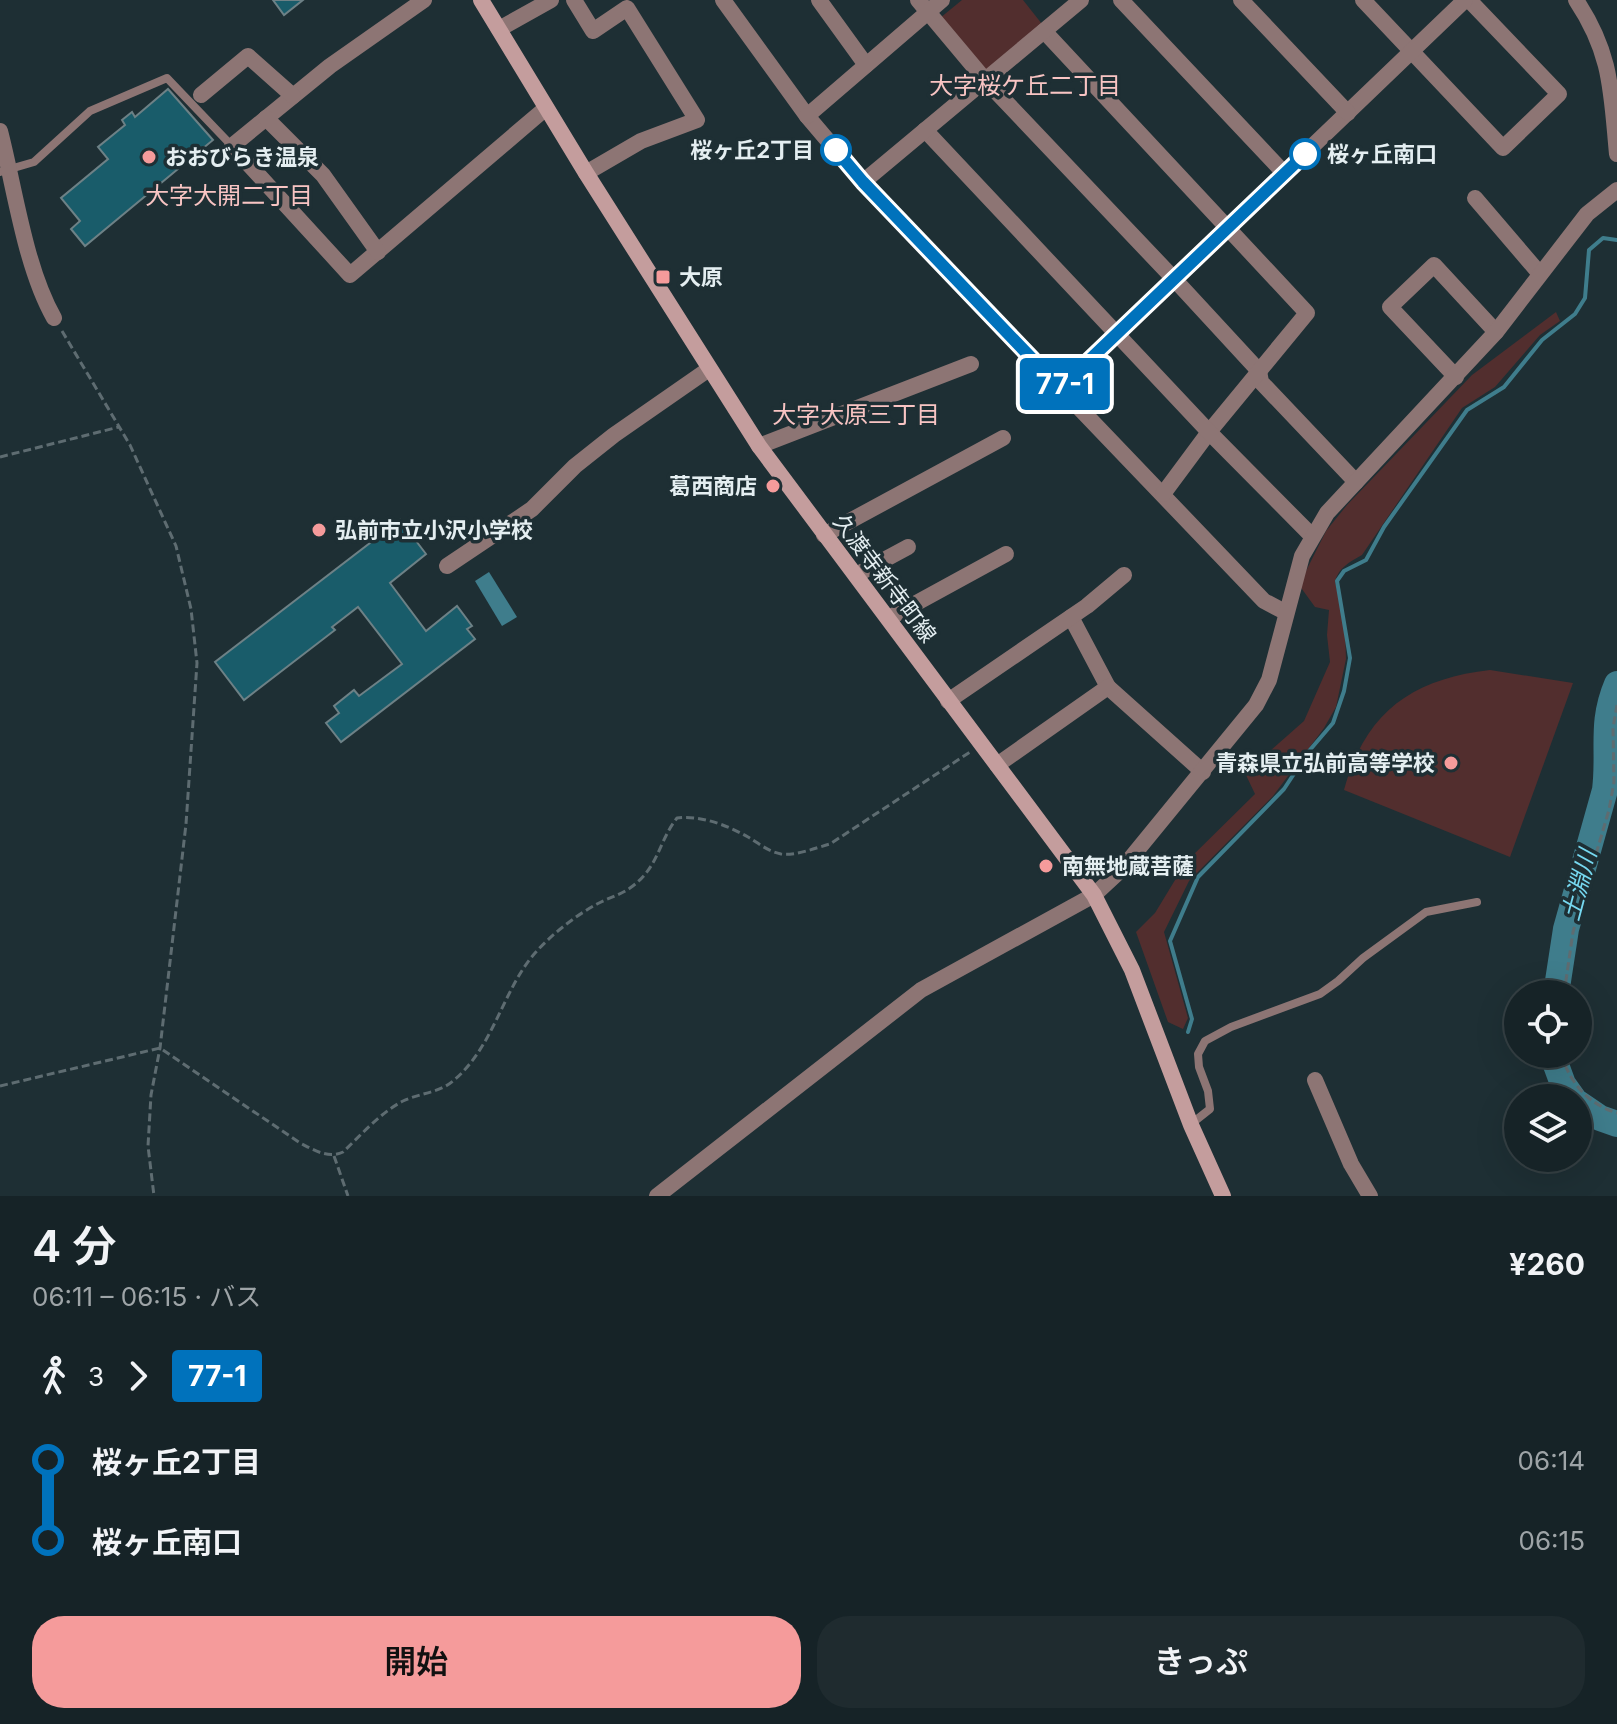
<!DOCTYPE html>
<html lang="ja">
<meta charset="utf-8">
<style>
:root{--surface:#162327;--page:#1f2b2f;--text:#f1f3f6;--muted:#9ea4a7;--line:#354044;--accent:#f59b9b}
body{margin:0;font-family:Inter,"Noto Sans JP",sans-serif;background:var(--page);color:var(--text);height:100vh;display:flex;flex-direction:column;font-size:30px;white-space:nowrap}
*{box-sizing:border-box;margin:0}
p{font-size:26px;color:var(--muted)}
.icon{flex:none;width:44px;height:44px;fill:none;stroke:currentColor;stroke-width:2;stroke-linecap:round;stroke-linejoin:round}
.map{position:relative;height:1196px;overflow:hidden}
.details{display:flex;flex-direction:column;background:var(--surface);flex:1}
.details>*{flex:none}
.badge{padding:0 16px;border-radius:6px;font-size:28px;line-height:52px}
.tools{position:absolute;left:1504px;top:980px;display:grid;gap:16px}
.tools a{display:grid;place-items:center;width:88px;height:88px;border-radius:50%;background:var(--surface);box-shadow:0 8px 32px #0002,0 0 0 2px var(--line);font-size:40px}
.map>.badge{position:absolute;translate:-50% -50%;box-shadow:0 0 0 4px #fff}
.legs{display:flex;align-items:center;gap:12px;height:88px;padding:0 32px;font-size:26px}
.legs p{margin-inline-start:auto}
.overview{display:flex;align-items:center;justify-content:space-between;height:136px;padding:0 32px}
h1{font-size:44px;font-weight:600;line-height:60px}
.button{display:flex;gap:16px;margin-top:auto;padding:16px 32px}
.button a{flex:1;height:92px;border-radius:32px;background:var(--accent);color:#111;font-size:32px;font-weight:600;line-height:92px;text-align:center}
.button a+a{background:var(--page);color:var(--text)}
ul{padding:0 32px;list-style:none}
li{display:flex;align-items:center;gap:28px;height:80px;font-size:30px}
li i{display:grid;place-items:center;width:12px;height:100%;margin:0 10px;background:currentColor}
li i::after{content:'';width:20px;height:20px;margin:-10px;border:6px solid;border-radius:50%;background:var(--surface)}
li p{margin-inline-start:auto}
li:first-child i{background:linear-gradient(#0000 50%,currentColor 0)}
li:last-child i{background:linear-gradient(currentColor 50%,#0000 0)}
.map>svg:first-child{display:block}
</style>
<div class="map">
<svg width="1617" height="1196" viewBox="0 0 1617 1196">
<rect width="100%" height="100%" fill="#1e2f34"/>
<!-- green -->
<g fill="#522e2e">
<polygon points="962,0 1023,0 1042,24 985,71 940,18"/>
<path d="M1556 312 1560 321 1540 335 1495 387 1462 408 1362 555C1350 562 1339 567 1335 581L1345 630 1346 659 1336 707 1324 728 1273 796 1189 881 1164 932 1188 1018 1183 1029 1168 1022 1136 932 1155 913 1186 862 1255 794 1245 773 1304 721 1330 662 1327 635 1329 610 1315 607 1299 585 1326 531 1347 505 1472 375Z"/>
<path d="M1490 670 1573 683 1510 857 1344 790C1365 712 1412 679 1490 670Z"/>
</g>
<!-- water -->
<polygon fill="#3f7d8c" points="489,572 517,617 502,626 475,581"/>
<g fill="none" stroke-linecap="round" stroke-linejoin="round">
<!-- stream -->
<polyline stroke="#3f7d8c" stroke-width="4" points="1188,1032 1192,1019 1170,941 1198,877 1284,789 1309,751 1333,723 1344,691 1350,658 1337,581 1344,571 1366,560 1384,527 1467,410 1504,387 1542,340 1575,314 1585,298 1589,250 1603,238 1617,240"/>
<!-- river -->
<g stroke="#3f7d8c" stroke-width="26">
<path d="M1556 994 1566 929 1605 790C1610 750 1600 724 1617 684"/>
<polyline points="1552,1054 1563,1084 1573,1098"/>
<polyline points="1578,1103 1600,1118 1617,1124"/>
</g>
</g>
<!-- building -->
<g fill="#195c6a" stroke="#6d8186" stroke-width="2">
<polygon points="273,0 303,0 284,15"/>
<polygon points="168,89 213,140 85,246 71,229 80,221 61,198 108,159 98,147 125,125 122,120 132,112 135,117"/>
<polygon points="400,520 426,554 390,583 426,631 457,606 472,626 467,629 475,639 341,742 326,723 339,713 334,706 354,690 359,696 402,664 358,607 332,627 335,630 244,700 215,662"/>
</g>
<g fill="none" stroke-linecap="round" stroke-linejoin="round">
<!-- path -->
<g stroke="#5e6c71" stroke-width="3" stroke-dasharray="8 4" stroke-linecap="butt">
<polyline points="62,331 130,445 176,546 191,609 197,663 186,824 160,1048 151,1095 148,1146 154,1196"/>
<polyline points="0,457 119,427"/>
<polyline points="1564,994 1573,932 1609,810 1614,782 1613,728 1617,705"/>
<path d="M1561 1054C1570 1083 1588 1104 1617 1113"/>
<path d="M0 1086 160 1048 300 1143C314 1150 328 1159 343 1152 361 1135 380 1113 403 1101 420 1093 439 1093 453 1081 494 1047 502 991 535 953 552 934 575 916 597 904 608 898 620 895 630 888 659 868 658 842 677 818 700 815 727 825 748 837 758 843 769 852 781 854 796 856 815 848 830 844L970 752"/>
<polyline points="334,1156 348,1196"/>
</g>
<!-- service -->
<g stroke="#8d7574" stroke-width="8">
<polyline points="0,172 34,162 90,111 167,78 232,146"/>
<polyline points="1191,1124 1210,1109 1208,1091 1199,1067 1198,1054 1205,1041 1231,1027 1320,994 1338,981 1363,958 1426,912 1477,902"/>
</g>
<!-- minor -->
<g stroke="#8d7574" stroke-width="16">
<polyline points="424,0 330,66 232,146 350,275 546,108"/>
<polyline points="574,0 593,31 627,8 697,120 641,141 586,173"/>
<polyline points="723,0 807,116 863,182 1264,601 1285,612"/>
<polyline points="819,0 866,65"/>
<polyline points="918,0 985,80 1175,280 1259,371 1261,382 1356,482"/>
<polyline points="1121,0 1285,174"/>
<polyline points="1363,0 1503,148 1559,94 1469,0"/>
<polyline points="499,29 551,0"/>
<polyline points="1044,31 1307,313 1209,432 1163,494"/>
<polyline points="201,95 248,56 293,96"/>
<polyline points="807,116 942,0"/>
<polyline points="266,118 323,175 378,252"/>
<polyline points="925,130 1209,432 1312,536"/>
<path d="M0 131C15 189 25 267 54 318"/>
<polyline points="863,182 1081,0"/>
<polyline points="1475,198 1540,274"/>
<polyline points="1456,377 1390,307 1434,265 1496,332"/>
<polyline points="1060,388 1465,0"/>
<polyline points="759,446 971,364"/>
<polyline points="824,535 1003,438"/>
<polyline points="447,566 532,509 575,466 614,435 709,369"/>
<polyline points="856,575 908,547"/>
<polyline points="1071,617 1108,687"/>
<polyline points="889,618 1006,554"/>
<polyline points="948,701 1087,606 1124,575"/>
<polyline points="997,765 1108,687 1203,772"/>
<polyline points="1315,1080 1351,1164 1370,1196"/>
</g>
<!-- tertiary -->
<g stroke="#8d7574" stroke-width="16">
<polyline points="1241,0 1348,113"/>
<path d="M1576 0C1612 54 1611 91 1617 154"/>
<polyline points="657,1196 921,990 1094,895 1121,870 1256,705 1269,680 1302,556 1327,513 1496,332 1587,214 1617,190"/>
</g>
<!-- secondary -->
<polyline stroke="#c49d9d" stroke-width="16" points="481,0 586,173 759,446 1094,895 1132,970 1191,1125 1223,1196"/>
</g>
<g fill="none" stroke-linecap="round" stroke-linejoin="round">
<defs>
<polyline id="line-1" points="836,150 863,182 1060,388 1305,154"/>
</defs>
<!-- line-1 casing -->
<use href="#line-1" stroke="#fff" stroke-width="18"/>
<!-- line-1 -->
<use href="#line-1" stroke="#0072bc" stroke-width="12"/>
</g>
<!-- markers -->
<g fill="#fff" stroke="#0072bc" stroke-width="4">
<circle cx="836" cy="150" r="14"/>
<circle cx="1305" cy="154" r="14"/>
</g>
<g fill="#f59b9b" stroke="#1e2f34" stroke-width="3">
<circle cx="149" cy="157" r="8"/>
<rect x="655" y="269" width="16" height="16" rx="4"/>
<circle cx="773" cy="486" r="8"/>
<circle cx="319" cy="530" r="8"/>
<circle cx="1451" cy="763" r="8"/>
<circle cx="1046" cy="866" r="8"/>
</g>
<g text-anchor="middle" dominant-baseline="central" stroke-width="7" stroke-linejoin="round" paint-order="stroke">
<!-- stop labels -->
<g font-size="22" font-weight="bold" fill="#e4eef1" stroke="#1e2f34" text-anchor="end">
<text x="814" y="150">桜ヶ丘2丁目</text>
<text x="1327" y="154" text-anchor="start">桜ヶ丘南口</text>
</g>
<!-- poi labels -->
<g font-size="22" font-weight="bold" fill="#e4eef1" stroke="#1e2f34" text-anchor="start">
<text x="165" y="157">おおびらき温泉</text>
<text x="679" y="277">大原</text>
<text x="757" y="486" text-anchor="end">葛西商店</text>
<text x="335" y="530">弘前市立小沢小学校</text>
<text x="1435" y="763" text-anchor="end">青森県立弘前高等学校</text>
<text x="1062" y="866">南無地蔵菩薩</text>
</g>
<!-- street labels -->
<g font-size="22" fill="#e4eef1" stroke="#1e2f34">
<text transform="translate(885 578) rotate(53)">久渡寺新寺町線</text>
</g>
<!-- neighbourhood labels -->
<g font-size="24" fill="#f8c4c3" stroke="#1e2f34">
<text x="1025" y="85">大字桜ケ丘二丁目</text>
<text x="229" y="195">大字大開二丁目</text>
<text x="856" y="414">大字大原三丁目</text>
</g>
<!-- water labels -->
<g font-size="24" font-style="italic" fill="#76d8f0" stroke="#1e2f34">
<text transform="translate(1579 885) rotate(-75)">土淵川</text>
</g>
</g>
</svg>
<div class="tools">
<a><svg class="icon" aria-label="locate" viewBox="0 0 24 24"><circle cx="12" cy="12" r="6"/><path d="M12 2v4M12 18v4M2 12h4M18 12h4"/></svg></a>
<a><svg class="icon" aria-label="layers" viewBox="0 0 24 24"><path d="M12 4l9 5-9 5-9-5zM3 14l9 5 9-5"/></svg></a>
</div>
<b class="badge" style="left:1065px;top:384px;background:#0072bc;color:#fff">77-1</b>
</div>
<section class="details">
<div class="overview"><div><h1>4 分</h1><p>06:11 – 06:15 · バス</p></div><b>¥260</b></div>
<div class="legs"><svg class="icon" aria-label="walk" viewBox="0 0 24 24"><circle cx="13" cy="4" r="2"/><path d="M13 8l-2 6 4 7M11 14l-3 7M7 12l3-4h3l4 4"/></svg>3<svg class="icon" aria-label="forward" viewBox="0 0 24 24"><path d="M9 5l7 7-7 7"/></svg><b class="badge" style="background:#0072bc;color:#fff">77-1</b></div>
<ul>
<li><i style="color:#0072bc"></i><b>桜ヶ丘2丁目</b><p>06:14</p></li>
<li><i style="color:#0072bc"></i><b>桜ヶ丘南口</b><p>06:15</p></li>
</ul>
<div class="button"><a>開始</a><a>きっぷ</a></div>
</section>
